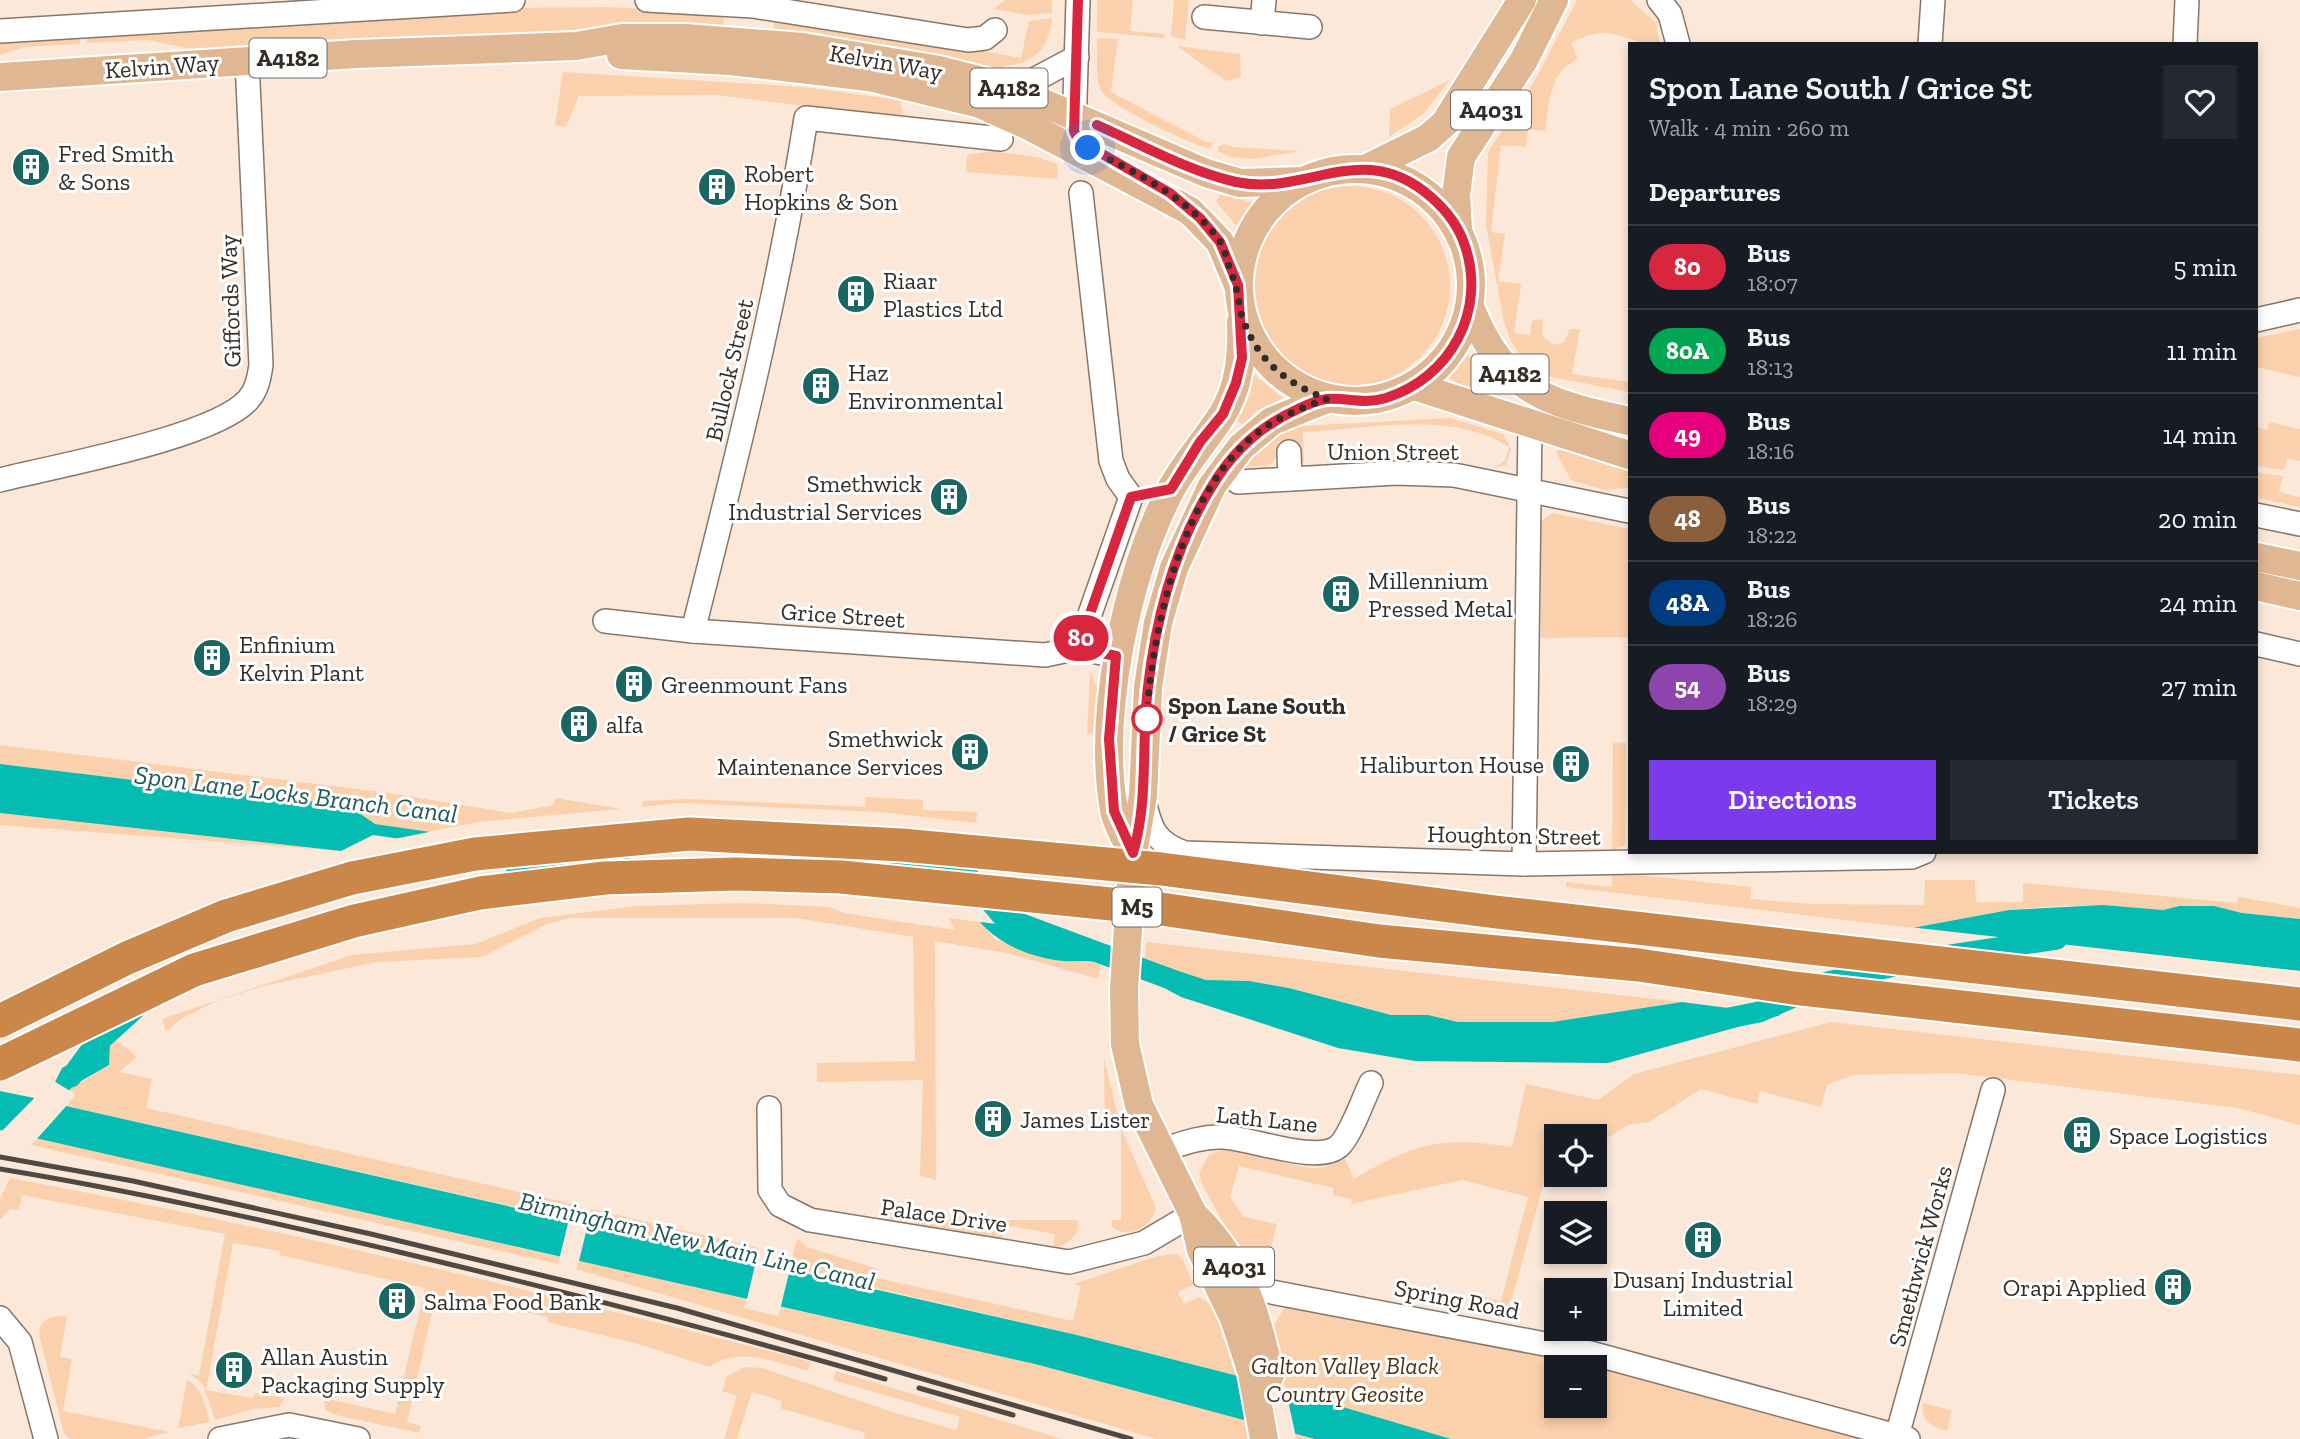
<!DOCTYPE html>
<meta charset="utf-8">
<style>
:root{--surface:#171b24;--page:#242831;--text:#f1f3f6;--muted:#9ea1a6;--line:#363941;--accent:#7c3aed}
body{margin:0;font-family:"Zilla Slab",serif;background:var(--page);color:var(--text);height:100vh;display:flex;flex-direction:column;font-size:26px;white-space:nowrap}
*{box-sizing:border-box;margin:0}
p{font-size:23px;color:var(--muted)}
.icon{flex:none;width:38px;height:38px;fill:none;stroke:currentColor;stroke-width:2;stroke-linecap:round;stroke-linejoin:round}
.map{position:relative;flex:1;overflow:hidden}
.drawer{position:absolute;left:1628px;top:42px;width:630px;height:812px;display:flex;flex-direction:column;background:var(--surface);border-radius:0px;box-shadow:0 4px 10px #0003}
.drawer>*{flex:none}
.badge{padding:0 14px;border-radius:23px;font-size:24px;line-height:46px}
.tools{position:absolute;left:1544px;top:1124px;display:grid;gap:14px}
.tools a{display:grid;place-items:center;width:63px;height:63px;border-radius:0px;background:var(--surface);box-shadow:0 4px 10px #0003;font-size:35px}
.you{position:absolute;width:35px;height:35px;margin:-18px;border:5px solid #fff;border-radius:50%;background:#1a73e8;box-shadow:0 0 0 10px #1a73e833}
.map>.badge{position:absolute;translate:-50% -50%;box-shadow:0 0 0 4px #fff}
h2{padding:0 21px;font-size:26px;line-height:63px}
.round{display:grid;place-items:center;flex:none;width:74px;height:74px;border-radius:0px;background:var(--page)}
.head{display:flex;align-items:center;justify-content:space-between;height:119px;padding:0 21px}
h1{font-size:33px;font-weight:600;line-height:52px}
.cta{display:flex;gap:14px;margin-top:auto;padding:14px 21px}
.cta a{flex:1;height:80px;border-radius:0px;background:var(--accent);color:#fff;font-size:28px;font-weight:600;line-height:80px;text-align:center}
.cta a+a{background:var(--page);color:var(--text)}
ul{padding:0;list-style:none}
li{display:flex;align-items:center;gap:21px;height:84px;padding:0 21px;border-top:2px solid var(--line)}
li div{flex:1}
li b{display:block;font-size:26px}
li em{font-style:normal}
li .badge{min-width:77px;font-weight:700;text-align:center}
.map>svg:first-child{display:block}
</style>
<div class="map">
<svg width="2300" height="1439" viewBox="0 0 2300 1439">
<rect width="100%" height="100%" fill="#fbe8d9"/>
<!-- green -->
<g fill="#fbd0ad" fill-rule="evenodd">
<polygon points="1005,0 1052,0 1052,13 1027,15 994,9"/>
<polygon points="1097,0 1133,0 1130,31 1165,34 1163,38 1097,32"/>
<polygon points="1174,0 1189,0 1185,40 1171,36"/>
<path d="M1577 0H1630L1656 23 1660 44C1621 44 1612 20 1571 43L1578 59C1548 72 1550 103 1545 131L1528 129 1526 147 1501 145 1491 232 1505 234 1498 281 1521 284 1514 333 1530 335 1532 321 1543 319 1542 336 1554 345 1564 342 1570 329H1580L1572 374 1629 382V392L1546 376 1525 361 1511 342 1504 322 1486 225 1488 152 1535 80Z"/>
<polygon points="606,7 724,13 723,26 692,24 191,49 147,40 87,43 86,33 502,8"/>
<path d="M1052 18C1049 49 1034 64 1004 66L1001 77 773 31 775 20 931 41 1021 58 1029 21Z"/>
<polygon points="79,34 80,44 24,47 0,55 0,39"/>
<path d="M1097 38 1118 39 1111 92 1206 142H1213L1211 148C1195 148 1110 105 1102 92 1094 78 1098 54 1097 38Z"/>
<polygon points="1177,46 1240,54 1241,77 1226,81"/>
<polygon points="563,72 803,87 900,100 903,114 883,116 716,95 579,96 566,127 555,125"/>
<polygon points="1450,80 1423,114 1389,137 1390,109"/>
<polygon points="1226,144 1232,147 1300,151 1253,159 1231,157 1218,151 1219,146"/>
<polygon points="992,151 1037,157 1057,164 1058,179 966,172 967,155"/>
<circle cx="1350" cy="286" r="100"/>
<polygon points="1220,195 1252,202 1237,226 1216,202"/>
<polygon points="2300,329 2300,377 2256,367 2256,338"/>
<polygon points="1468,355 1484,372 1470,389 1449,379"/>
<polygon points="1252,373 1283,398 1256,411 1243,425 1236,420 1251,391"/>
<path d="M1451 418 1503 434 1511 449 1506 465 1495 468 1506 459 1509 447C1454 410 1366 429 1303 432L1304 462 1298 459 1296 441 1278 442V454L1271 465 1244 467C1261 448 1274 432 1300 426Z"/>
<polygon points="2269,422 2300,429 2300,461 2287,458 2284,470 2256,466 2256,427 2267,430"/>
<polygon points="1561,448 1629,466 1629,488 1604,490 1571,480 1556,452"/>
<polygon points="2256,472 2283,476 2279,492 2300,497 2300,507 2256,498"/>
<polygon points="1553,513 1629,529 1629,637 1541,638 1541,521"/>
<polygon points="1090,672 1098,689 1097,733 1087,734"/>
<polygon points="1613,742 1626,743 1625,845 1612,850"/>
<polygon points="0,745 382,792 512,813 553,805 556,798 621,809 479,822 428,832 375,824 349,806 0,764"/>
<polygon points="866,797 923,800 923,810 977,812 976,823 880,812 679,803 642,807 643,801 687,799 865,807"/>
<polygon points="0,813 341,851 0,825"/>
<polygon points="1612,872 1751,887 1751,899 1811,904 1924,905 1925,880 1975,880 1976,902 2023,902 2023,883 2237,903 2239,897 2300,908 2300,919 2179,906 2163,910 2103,905 2055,906 2009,910 1912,928 1566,887 1566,882 1612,887"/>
<polygon points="744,903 829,907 844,913 955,930 949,918 980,922 996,940 1064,961 1101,963 1098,979 1007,953 935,941 936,1180 920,1176 923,1080 817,1082 817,1063 915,1061 913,937 797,918 569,918 547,924 482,957 377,962 263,986 214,1002 179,1020 166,1032 162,1019 352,955 476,944 540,918 636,906"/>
<polygon points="1146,942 1682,1002 1552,1022 1458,1022 1428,1015 1391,1015 1289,988 1249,981 1206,980 1145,960"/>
<path d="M1831 1022 2300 1075V1125L2238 1108 1954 1073 1853 1075 1827 1085 1821 1107 1760 1091 1757 1104 1701 1089 1649 1122 1627 1125 1609 1137 1597 1139 1594 1136 1558 1131 1512 1299 1497 1315 1475 1311 1479 1296 1501 1301 1528 1197 1462 1180 1351 1204 1352 1199 1333 1195V1188L1239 1166 1230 1197 1244 1217 1277 1224 1265 1272 1247 1265 1203 1186 1199 1173 1208 1156C1241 1136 1279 1167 1314 1168 1325 1168 1335 1163 1345 1159L1354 1179C1415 1143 1441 1136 1512 1147L1526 1084 1598 1100 1634 1074Z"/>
<polygon points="116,1040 137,1057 119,1072 152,1079 146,1108 573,1204 569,1219 66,1106 76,1094 69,1090 109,1065 110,1043"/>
<path d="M1104 1059 1121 1128 1156 1208C1153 1225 1126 1242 1112 1226V1220H1121V1129H1105Z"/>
<polygon points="38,1138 560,1257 558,1264 31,1145"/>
<path d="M10 1178C280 1228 545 1293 811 1362L808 1371C778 1363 738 1345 710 1367L635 1343 547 1322V1317L472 1300 470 1303 436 1295 407 1422 421 1426 419 1433 336 1415 325 1410 324 1398 395 1414 425 1288 280 1255V1251L233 1243 206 1390 253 1398 255 1393 285 1398 279 1407 253 1409 215 1420 203 1384 189 1373 199 1376 225 1234 22 1195 19 1210 10 1209 0 1220V1199Z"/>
<polygon points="591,1209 759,1248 756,1260 588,1223"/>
<path d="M887 1209 936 1220H1078C1079 1237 1069 1244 1053 1248L1055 1234 1005 1225 1001 1242 884 1226Z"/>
<polygon points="797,1239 807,1247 878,1269 877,1278 1073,1321 1081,1286 1074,1284 1157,1256 1177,1254 1182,1258 1194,1285 1178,1292 1184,1304 1199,1297 1213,1305 1238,1376 1077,1335 790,1268"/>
<polygon points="579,1261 746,1299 744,1308 778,1316 781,1307 1035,1364 1246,1420 1249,1439 1156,1439 576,1269"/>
<path d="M1285 1307 1598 1366 1865 1439H1296L1272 1328ZM1556 1367H1594V1405H1556Z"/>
<path d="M60 1316 67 1317 60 1357 72 1359 63 1411 170 1432 142 1439H70L64 1433 39 1334C40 1321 47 1317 60 1316Z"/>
<polygon points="745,1367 762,1368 893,1412 956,1430 960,1417 833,1380 836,1371 1063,1439 864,1439 865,1433 780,1408 782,1401 752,1392 737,1439 724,1439 737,1396 722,1391 727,1376"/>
<path d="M187 1380C203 1388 205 1406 210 1422L178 1428Z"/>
<path d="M1923 1403 1952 1411 1947 1431C1932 1427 1920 1420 1923 1403Z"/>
</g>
<!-- water -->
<g fill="#05bcb3">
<polygon points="0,764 349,806 375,824 458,836 457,847 373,835 341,851 0,813"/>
<polygon points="2103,905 2163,910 2179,906 2214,906 2242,913 2300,919 2300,971 1912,928 2009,910"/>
<path d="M980 922 1066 932 1102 947 1101 963C1087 960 1076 962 1063 961 1031 957 1001 946 980 922Z"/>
<polygon points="1145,960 1206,980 1249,981 1289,988 1391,1015 1428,1015 1458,1022 1552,1022 1682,1002 1781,1015 1608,1063 1415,1061 1338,1048 1181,997 1144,977"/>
<polygon points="110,1043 109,1065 74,1085 57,1104 1077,1335 1238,1376 1451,1439 1315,1439 1035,1364 0,1130 0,1091 39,1099 55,1082 62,1068"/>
</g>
<!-- pier -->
<g fill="#fbe8d9">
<polygon points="439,830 460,833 460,848 389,840"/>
<polygon points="1909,927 2300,971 2300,975 1912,931"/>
<polygon points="52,1080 72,1092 63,1101 69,1103 35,1141 29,1140 0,1175 0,1137 3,1134 0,1133"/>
<polygon points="570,1215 589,1220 578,1265 559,1260"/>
<polygon points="757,1257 791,1265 780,1310 746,1303"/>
<polygon points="1237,1373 1285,1387 1296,1437 1247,1423"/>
</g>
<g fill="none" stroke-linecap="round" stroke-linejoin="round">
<!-- canal -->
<g stroke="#05bcb3" stroke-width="21">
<polyline points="896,859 963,870 1003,917 1170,979"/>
<polyline points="515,876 620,854"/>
<polyline points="1951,955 2057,939"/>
<polyline points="1729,1018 1759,1012 1828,982 1898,965"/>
<polyline points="71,1077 94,1046 135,1009"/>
</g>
<defs>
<g id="minor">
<polyline points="647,0 753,6 968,40 985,38 995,30"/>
<polyline points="1078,0 1074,131 1078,140 1099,154"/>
<polyline points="1659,0 1670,14 1678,44"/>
<polyline points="1204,17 1310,27"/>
<polyline points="1262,23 1264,0"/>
<polyline points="0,31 513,0"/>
<polyline points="1930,44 1933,0"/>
<polyline points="2185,44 2187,0"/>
<polyline points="1006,87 1030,82 1077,57"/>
<polyline points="1081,193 1111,461 1118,479 1131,497"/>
<polyline points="2256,320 2300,310"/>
<polyline points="1289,452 1290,479"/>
<path d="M0 480C55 466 213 438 248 400 257 390 259 378 261 365L247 61"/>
<polyline points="1238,482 1396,473 1454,475 1629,511"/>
<polyline points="2256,515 2300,524"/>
<polyline points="605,621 693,631 1045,655 1078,648 1116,656"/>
<path d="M693 631C736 461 779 291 806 118L1001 139"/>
<polyline points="2256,644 2300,654"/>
<polyline points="1078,648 1131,497"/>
<path d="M1143 797C1150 827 1154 843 1185 853L1524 864 1912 857 1924 852"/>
<polyline points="1524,864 1530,425"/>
<polyline points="769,1108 770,1190 780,1205 810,1220 1069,1262 1144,1243 1193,1214"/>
<path d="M1160 1151C1181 1144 1201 1136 1223 1137 1251 1138 1318 1165 1339 1146 1351 1135 1363 1099 1371 1083"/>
<polyline points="1238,1298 1236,1292 1245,1287 1587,1352 1908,1439"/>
<polyline points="0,1318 20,1342 46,1439"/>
<polyline points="1897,1436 1993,1090"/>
<polyline points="220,1439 289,1425 358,1439"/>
</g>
<g id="major">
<polyline points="621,55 730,61 869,77 980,104 1029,126 1190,211 1220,242 1238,285"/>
<polyline points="0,77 357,54 576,46 622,38 686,38 803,47 939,70 1006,87 1206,173 1240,183 1303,181"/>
<circle cx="1355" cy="285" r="116"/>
<polyline points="1365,169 1428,138 1445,123 1522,0"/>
<polyline points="1458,229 1456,195 1461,157 1524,60 1554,0"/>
<path d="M1470 307C1504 391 1545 403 1629 421"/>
<polyline points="1414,386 1629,455"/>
<polyline points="2256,557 2300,566"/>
<polyline points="2256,586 2300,596"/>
<path d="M1133 853C1126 840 1117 825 1114 810 1097 715 1127 574 1171 489 1186 462 1206 440 1222 415 1240 386 1242 355 1241 322"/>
<path d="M1193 1214C1241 1260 1256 1311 1270 1375"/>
<polyline points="1264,1439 1252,1373 1234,1318 1201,1250 1193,1214 1139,1105 1125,1044 1124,989 1133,853 1143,796 1148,687 1158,623 1174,568 1212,486 1241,447 1272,421 1327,399"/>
</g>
</defs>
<!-- minor casing -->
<use href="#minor" stroke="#877669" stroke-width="26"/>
<!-- major casing -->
<use href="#major" stroke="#fff" stroke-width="32"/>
<!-- minor -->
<use href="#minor" stroke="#fff" stroke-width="23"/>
<!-- major -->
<use href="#major" stroke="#dfb792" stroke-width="28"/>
<!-- rail -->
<g stroke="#514841" stroke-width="5">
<polyline points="0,1157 133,1181 371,1234 677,1308 1131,1439"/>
<path d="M0 1169C134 1191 267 1221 399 1252 562 1291 724 1332 885 1379"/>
<polyline points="919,1388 1013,1415"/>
</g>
<defs>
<g id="highway-bridge">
<polyline points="0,1021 127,958 226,916 352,878 475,854 689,834 902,845 1161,869 1496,912 2300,1004"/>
<polyline points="0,1064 194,970 354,921 480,893 605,878 736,874 841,877 1161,909 1379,941 1639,965 1793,988 2300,1045"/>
</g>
</defs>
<!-- highway-bridge casing -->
<use href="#highway-bridge" stroke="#fff" stroke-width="37" stroke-linecap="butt"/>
<!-- highway-bridge -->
<use href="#highway-bridge" stroke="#ca8749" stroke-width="33"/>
</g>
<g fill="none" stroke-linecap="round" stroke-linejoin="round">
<defs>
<path id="line" d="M1078 0 1074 131 1078 140 1170 193 1200 218 1220 242 1238 285 1242 358 1236 383 1223 414 1200 442 1171 489 1131 497 1078 648 1116 656 1109 739 1114 811 1133 853C1149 799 1141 742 1148 687 1156 617 1176 543 1214 483 1235 449 1262 425 1298 409 1306 405 1318 400 1327 399 1346 397 1362 405 1386 398 1450 378 1487 311 1465 246 1459 227 1446 210 1431 197 1362 137 1308 197 1236 182 1188 171 1142 145 1097 125"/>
</defs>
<!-- line casing -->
<use href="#line" stroke="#fff" stroke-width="16"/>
<!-- line -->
<use href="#line" stroke="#d7263d" stroke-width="10"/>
<!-- walk -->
<path stroke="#342d27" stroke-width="7" stroke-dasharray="0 12.6" d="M1088 148C1135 173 1187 196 1219 240 1226 250 1227 264 1232 275 1238 289 1238 302 1242 316 1256 360 1286 383 1327 399 1302 408 1277 417 1256 434 1179 495 1150 638 1146 731L1147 719"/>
</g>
<!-- icons -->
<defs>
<symbol id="building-disc" viewBox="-11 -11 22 22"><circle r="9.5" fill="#1a6662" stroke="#fff"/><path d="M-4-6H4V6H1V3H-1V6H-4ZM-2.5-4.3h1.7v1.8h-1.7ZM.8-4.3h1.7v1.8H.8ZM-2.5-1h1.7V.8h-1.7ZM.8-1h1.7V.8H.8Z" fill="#fff"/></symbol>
</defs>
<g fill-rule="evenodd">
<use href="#building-disc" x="9" y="145" width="44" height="44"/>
<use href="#building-disc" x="695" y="165" width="44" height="44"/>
<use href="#building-disc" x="834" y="272" width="44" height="44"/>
<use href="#building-disc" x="799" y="364" width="44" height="44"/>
<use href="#building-disc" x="927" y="475" width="44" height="44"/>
<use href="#building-disc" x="1319" y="572" width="44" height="44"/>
<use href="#building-disc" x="190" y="636" width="44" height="44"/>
<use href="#building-disc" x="612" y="662" width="44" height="44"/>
<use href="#building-disc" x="557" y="702" width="44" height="44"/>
<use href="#building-disc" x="948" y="730" width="44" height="44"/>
<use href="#building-disc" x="1549" y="742" width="44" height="44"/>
<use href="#building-disc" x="971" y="1097" width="44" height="44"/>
<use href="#building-disc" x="2060" y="1113" width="44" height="44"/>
<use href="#building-disc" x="1681" y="1218" width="44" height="44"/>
<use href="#building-disc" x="2151" y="1265" width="44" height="44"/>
<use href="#building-disc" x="375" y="1279" width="44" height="44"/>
<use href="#building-disc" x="212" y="1348" width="44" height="44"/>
</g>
<!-- markers -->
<circle fill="#fff" stroke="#d7263d" stroke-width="3.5" cx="1147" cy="719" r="14"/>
<g text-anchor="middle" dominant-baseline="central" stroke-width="6" stroke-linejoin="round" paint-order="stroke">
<!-- shield labels -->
<g fill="#fff" stroke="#716c68" stroke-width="2">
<rect x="249.5" y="38.5" width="77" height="39" rx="5"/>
<rect x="970.5" y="68.5" width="77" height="39" rx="5"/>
<rect x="1451" y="90.5" width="80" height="39" rx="5"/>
<rect x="1471.5" y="354.5" width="77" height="39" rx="5"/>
<rect x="1112.5" y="887.5" width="49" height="39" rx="5"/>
<rect x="1194" y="1247.5" width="80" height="39" rx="5"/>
</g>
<g font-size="23" font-weight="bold" fill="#342d27">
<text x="288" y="58">A4182</text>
<text x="1009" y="88">A4182</text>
<text x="1491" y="110">A4031</text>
<text x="1510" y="374">A4182</text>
<text x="1137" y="907">M5</text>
<text x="1234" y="1267">A4031</text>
</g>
<!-- street labels -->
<g font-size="24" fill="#342d27" stroke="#fff">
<text transform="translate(886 62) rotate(10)">Kelvin Way</text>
<text transform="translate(162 66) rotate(-4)">Kelvin Way</text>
<text transform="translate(230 301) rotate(-92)">Giffords Way</text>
<text transform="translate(729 370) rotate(-77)">Bullock Street</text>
<text x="1393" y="451">Union Street</text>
<text transform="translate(843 615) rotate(4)">Grice Street</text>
<text transform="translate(1514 835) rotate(1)">Houghton Street</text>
<text transform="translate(1267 1119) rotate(6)">Lath Lane</text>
<text transform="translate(944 1215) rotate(8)">Palace Drive</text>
<text transform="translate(1920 1256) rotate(-75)">Smethwick Works</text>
<text transform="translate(1457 1299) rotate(11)">Spring Road</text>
</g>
<!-- poi labels -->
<g font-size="24" fill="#342d27" stroke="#fff" text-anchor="start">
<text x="58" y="153">Fred Smith<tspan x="58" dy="28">&amp; Sons</tspan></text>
<text x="744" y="173">Robert<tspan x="744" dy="28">Hopkins &amp; Son</tspan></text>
<text x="883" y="280">Riaar<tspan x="883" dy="28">Plastics Ltd</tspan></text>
<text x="848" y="372">Haz<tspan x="848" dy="28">Environmental</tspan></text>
<text x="922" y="483" text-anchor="end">Smethwick<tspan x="922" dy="28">Industrial Services</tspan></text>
<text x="1368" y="580">Millennium<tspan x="1368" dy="28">Pressed Metal</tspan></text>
<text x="239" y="644">Enfinium<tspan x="239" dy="28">Kelvin Plant</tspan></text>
<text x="661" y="684">Greenmount Fans</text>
<text x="606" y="724">alfa</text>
<text x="943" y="738" text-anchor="end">Smethwick<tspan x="943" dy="28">Maintenance Services</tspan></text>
<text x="1544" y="764" text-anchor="end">Haliburton House</text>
<text x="1020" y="1119">James Lister</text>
<text x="2109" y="1135">Space Logistics</text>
<text x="1703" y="1279" text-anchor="middle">Dusanj Industrial<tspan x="1703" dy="28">Limited</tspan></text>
<text x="2146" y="1287" text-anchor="end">Orapi Applied</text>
<text x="424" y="1301">Salma Food Bank</text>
<text x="261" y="1356">Allan Austin<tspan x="261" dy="28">Packaging Supply</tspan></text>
</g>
<!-- stop labels -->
<g font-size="24" font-weight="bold" fill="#342d27" stroke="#fff" text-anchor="start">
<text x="1168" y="705">Spon Lane South<tspan x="1168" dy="28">/ Grice St</tspan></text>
</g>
<!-- park labels -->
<g font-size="24" font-style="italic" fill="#4f3014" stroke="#fff">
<text x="1345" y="1365">Galton Valley Black<tspan x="1345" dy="28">Country Geosite</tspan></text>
</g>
<!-- water labels -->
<g font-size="26" font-style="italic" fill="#1d5955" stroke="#fff">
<text transform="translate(296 794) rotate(7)">Spon Lane Locks Branch Canal</text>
<text transform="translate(697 1241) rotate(13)">Birmingham New Main Line Canal</text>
</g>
</g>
</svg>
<div class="tools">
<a><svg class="icon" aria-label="locate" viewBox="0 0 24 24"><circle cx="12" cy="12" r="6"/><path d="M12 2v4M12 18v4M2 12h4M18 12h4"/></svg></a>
<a><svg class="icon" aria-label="layers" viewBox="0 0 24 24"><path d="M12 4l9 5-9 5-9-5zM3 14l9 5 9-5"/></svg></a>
<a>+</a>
<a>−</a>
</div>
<div class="you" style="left:1088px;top:148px"></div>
<b class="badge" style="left:1081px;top:638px;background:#d7263d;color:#fff">80</b>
<section class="drawer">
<div class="head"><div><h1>Spon Lane South / Grice St</h1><p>Walk · 4 min · 260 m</p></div><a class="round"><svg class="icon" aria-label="heart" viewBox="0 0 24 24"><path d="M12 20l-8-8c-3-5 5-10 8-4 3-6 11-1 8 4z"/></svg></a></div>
<h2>Departures</h2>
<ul>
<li><span class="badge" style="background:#d7263d;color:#fff">80</span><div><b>Bus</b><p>18:07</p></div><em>5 min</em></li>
<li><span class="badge" style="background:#00a651;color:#fff">80A</span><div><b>Bus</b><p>18:13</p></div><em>11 min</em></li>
<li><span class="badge" style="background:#e6007e;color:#fff">49</span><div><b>Bus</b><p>18:16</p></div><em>14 min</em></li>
<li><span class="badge" style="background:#8b5e3c;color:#fff">48</span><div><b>Bus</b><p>18:22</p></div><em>20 min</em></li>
<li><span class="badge" style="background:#003b80;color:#fff">48A</span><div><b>Bus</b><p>18:26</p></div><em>24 min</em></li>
<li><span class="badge" style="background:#8e44ad;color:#fff">54</span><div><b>Bus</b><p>18:29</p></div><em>27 min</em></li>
</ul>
<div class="cta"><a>Directions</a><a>Tickets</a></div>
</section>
</div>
